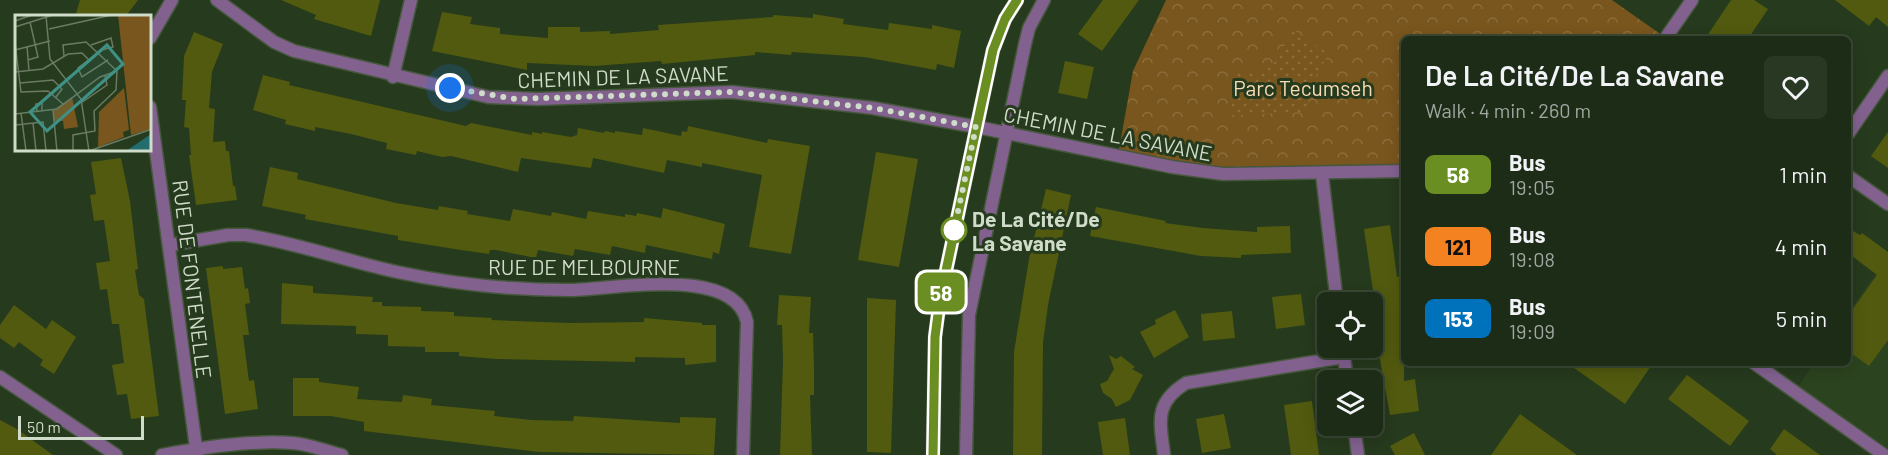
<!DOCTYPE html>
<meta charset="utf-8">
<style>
:root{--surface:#1c2c16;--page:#293823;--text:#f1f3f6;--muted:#a0a7a1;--line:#3a4835}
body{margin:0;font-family:Barlow,sans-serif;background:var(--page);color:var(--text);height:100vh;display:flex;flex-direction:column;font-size:22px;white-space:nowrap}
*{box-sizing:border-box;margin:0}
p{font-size:20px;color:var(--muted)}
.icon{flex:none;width:33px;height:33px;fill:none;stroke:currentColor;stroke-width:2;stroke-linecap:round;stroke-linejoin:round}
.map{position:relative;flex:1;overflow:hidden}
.panel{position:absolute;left:1401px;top:36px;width:450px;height:330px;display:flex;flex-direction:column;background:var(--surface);border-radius:9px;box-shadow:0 3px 15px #0003,0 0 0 2px var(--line)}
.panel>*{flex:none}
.badge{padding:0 12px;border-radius:9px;font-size:21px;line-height:39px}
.tools{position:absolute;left:1317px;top:292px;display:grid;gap:12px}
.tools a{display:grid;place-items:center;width:66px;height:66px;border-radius:9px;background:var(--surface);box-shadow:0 3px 15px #0003,0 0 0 2px var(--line);font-size:30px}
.scale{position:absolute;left:18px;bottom:15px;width:126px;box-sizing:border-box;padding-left:6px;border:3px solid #d0dcca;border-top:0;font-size:16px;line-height:21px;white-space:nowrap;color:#d0dcca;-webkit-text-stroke:4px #263a1d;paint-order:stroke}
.you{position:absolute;width:30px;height:30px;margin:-15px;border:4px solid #fff;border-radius:50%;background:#1a73e8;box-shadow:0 0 0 9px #1a73e833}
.map>.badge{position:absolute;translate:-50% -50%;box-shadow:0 0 0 3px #fff}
.round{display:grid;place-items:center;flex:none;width:63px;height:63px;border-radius:9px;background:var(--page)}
.head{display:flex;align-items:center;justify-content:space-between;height:102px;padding:0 24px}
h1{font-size:28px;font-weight:600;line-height:45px}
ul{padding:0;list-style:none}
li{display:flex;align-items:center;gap:18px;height:72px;padding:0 24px}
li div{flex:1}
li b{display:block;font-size:22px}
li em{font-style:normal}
li .badge{min-width:66px;font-weight:700;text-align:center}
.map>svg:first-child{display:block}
</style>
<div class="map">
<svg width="1888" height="455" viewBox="0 0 1888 455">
<defs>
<pattern id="forest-crowns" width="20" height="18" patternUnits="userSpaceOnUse" patternTransform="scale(1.5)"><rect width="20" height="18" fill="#79561d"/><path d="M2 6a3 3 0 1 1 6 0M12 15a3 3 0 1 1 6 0" fill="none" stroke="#8b6e3c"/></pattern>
<pattern id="garden-dots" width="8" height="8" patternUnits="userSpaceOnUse" patternTransform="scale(1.5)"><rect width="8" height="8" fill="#79561d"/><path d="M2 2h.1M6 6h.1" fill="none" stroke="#8b6e3c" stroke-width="1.8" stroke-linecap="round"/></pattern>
</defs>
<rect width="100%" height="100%" fill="#263a1d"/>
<!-- built -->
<polygon fill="#2c431f" points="1888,257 1888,455 1795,392 1814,363 1848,363 1848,313"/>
<!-- forest -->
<polygon fill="url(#forest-crowns)" points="1166,0 1612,0 1666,38 1404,39 1404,171 1247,175 1118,155 1133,71"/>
<!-- garden -->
<polygon fill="url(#garden-dots)" points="1294,30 1329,54 1309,86 1308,112 1233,115 1228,74 1271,68"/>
<!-- building -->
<g fill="#525a0f">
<polygon points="80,0 138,0 126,16 85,16 76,13"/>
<polygon points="281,0 380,0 371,36 314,19 316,15"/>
<polygon points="1103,0 1139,0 1102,51 1078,34"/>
<polygon points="1731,0 1754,0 1768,9 1748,39 1705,39"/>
<polygon points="1835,0 1888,0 1888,27 1876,17 1869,26"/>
<polygon points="442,12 472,17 470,24 500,28 500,34 548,38 548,27 580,27 580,32 610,31 610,34 659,30 658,25 773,17 773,15 813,18 813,14 844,19 843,24 888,30 889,23 932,29 932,25 961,31 954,68 937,64 936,70 864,57 792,52 791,55 755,52 755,55 662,64 661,61 594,66 527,63 527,70 432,51"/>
<polygon points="194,32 223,44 212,72 209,108 215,109 213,142 225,141 226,151 229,151 233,186 235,186 237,200 196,205 189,155 191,155 189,128 184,127 186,100 182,100 184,56"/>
<polygon points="1065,61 1094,67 1087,99 1058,93"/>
<polygon points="263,75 290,82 289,85 466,126 471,123 532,135 532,132 542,134 542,132 571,137 577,135 578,128 604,133 605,131 615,133 615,131 642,135 643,128 681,136 682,131 687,132 688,126 767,143 768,139 810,146 791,254 749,247 762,175 702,163 702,167 667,160 664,173 593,158 591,168 521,158 518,172 451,156 442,157 417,151 416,155 386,149 387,143 351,134 315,127 315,131 285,124 286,120 253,110"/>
<polygon points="1888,132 1888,168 1871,156"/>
<polygon points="876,152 918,159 899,267 858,260"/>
<polygon points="121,158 130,201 138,269 135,270 139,295 144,299 159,416 131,419 127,394 117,395 112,365 124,363 119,324 112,324 107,289 100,290 96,263 110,261 104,220 94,221 90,195 96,194 91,162"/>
<polygon points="270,167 298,173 297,179 396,203 438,210 439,206 468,211 467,214 510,221 513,209 551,216 552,212 586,219 588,211 625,217 625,214 636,216 637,213 661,218 663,208 725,224 719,254 713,252 712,259 646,245 645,253 612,246 610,255 575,249 573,256 538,250 536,258 496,250 490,250 489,254 461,250 398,240 398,236 305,219 306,215 262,206"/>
<polygon points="1046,189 1071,195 1048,305 1043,343 1042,455 1013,455 1014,352 1029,259"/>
<polygon points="1096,207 1166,221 1165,223 1203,228 1257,232 1257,227 1290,226 1291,253 1241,255 1241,258 1201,256 1090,236"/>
<polygon points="1390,225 1397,277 1401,276 1404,294 1404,381 1415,379 1419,411 1390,415 1375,332 1379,332 1364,229"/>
<polygon points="1848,228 1860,235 1862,233 1888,252 1888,340 1869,366 1848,351 1848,316 1877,275 1848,253"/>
<polygon points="223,266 223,269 242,267 245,289 248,288 250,303 245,304 249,335 243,335 249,381 254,380 258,409 225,414 206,268"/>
<polygon points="282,283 313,286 313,293 373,297 372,302 382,302 382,306 421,307 421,311 454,312 454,316 492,318 491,320 569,323 644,322 644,318 702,323 702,325 716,325 716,362 685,365 685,358 635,357 635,362 496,359 459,356 459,352 425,352 425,347 388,346 388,335 356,334 356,326 281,324"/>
<polygon points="1301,294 1305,325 1276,329 1272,297"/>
<polygon points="779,295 811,297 809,333 813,333 814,367 814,395 810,395 812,455 780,455 783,361 782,325 777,325"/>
<polygon points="867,298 896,300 891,453 867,452"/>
<polygon points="14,305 46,329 52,320 76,337 54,374 40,365 43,360 19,342 14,348 0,338 0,325"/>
<polygon points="1175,310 1189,337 1154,358 1140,332 1156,324 1155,320"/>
<polygon points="1232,311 1235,338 1203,341 1201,314"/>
<polygon points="1109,355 1116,359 1121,356 1135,367 1132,369 1143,375 1130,400 1116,407 1112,399 1103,393 1100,384 1107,381 1114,369"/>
<polygon points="1567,363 1653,363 1625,404"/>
<polygon points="1687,375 1749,421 1730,446 1668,399"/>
<polygon points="293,378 319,378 319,382 359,387 357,399 402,402 403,395 432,399 431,405 495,411 494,416 531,420 573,421 574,416 680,423 680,417 716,418 714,455 539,452 364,431 364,422 331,416 293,416"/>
<polygon points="1312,401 1319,455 1291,455 1284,405"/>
<polygon points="1224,414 1231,448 1202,453 1196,419"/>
<polygon points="1520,414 1577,455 1491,455"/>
<polygon points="1125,418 1130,455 1103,455 1098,422"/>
<polygon points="0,420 17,429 53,455 0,455"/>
<polygon points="1784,429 1820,455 1777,455 1770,449"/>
<polygon points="1414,433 1425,455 1395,455 1390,446"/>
</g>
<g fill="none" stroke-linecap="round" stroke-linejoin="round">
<defs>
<g id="minor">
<polyline points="217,0 274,42 294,51 488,97 538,99 732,92 873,108 977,127"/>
<polyline points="150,38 172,0"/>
<polyline points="1665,39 1692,0"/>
<polyline points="393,77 411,0"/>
<polyline points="150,107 197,455"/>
<polyline points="1848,134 1888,76"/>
<polyline points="1322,174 1337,303"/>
<polyline points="1848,176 1888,204"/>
<path d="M170 245 228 235H246C297 243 346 261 397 272 453 284 511 290 568 290 612 290 735 264 747 322L743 455"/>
<polyline points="1343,348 1347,381"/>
<polyline points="0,377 116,455"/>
<polyline points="1354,426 1358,455"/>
<path d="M162 455C204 447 250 440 292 443 309 444 325 451 342 455"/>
<path d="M1164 455C1160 421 1154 403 1186 383L1344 357"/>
</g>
<g id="tertiary">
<polyline points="977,127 1172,167 1223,174 1404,171"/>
<polyline points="1754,363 1884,455"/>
<polyline points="933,455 935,337 940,299 993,50 1005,19 1017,0"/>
<polyline points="966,455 969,315 1025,44 1029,28 1044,0"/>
</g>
</defs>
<!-- minor casing -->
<use href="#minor" stroke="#45573c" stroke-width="15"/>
<!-- tertiary casing -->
<use href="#tertiary" stroke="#45573c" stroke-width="15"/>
<!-- minor -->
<use href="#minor" stroke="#82618f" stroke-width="12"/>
<!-- tertiary -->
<use href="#tertiary" stroke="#82618f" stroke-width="12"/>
</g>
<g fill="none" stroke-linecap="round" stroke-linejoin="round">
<defs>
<polyline id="line" points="933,455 935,337 940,299 993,50 1005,19 1017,0"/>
</defs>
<!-- line casing -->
<use href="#line" stroke="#fff" stroke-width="14"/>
<!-- line -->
<use href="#line" stroke="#6b8e23" stroke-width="9"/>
<!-- walk -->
<polyline stroke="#d0dcca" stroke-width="6" stroke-dasharray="0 10.8" points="450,88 516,99 732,92 873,108 976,127 953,235 954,230"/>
</g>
<!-- markers -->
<circle fill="#fff" stroke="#6b8e23" stroke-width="3" cx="954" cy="230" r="12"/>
<g text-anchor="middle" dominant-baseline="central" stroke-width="6" stroke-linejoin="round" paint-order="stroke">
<!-- street labels -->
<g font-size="21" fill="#d0dcca" stroke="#263a1d">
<text transform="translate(623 76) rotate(-2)">CHEMIN DE LA SAVANE</text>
<text transform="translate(1108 133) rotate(11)">CHEMIN DE LA SAVANE</text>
<text x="584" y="266">RUE DE MELBOURNE</text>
<text transform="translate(193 279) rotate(83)">RUE DE FONTENELLE</text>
</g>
<!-- park labels -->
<g font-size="21" fill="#f9ddb6" stroke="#263a1d">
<text x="1303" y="87">Parc Tecumseh</text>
</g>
<!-- stop labels -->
<g font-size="21" font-weight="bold" fill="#d0dcca" stroke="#263a1d" text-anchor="start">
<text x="972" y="218">De La Cité/De<tspan x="972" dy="24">La Savane</tspan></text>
</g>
</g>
<!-- overview -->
<g transform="translate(15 15)">
<rect width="136" height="136" fill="#263a1d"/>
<path d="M103 0H136V114L116 120ZM109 73 114 115 108 117 109 122 83 132 84 97Z" fill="#79561d"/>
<path d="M118 0 129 23 133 0 128 46H122ZM57 82 63 112 49 114 48 106H39L38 95Z" fill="#79561d"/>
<path d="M136 119V136H109L114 134Z" fill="#236d6e"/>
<path fill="none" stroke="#6a7b62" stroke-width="1.5" d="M31 1 35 44 66 84 74 136M0 6 17 0M0 12 38 0M34 14 97 0M0 28 6 77 33 76 48 89M76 30 96 23 98 32 87 35 63 53 67 62 93 45M12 31 14 56M0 35 35 26M49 41 48 30 71 27 102 56 101 75 79 96 80 116 58 120V136M13 45 23 42 15 7M0 57 28 54 53 39 67 38 74 45M5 68 38 65 47 74 41 82M66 88 92 70 90 60M38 95 42 136M22 96 21 89 27 88V96M6 98 11 136M0 99 42 94 85 62 102 56M18 108 21 136M0 110 28 107 31 136M74 136 137 114"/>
<path fill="#3f9085" fill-opacity="0.15" stroke="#3f9085" stroke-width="3" d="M92 30 108 49 32 116 15 97Z"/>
<rect width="136" height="136" fill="none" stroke="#d0dcca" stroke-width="3"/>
</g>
</svg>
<div class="tools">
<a><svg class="icon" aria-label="locate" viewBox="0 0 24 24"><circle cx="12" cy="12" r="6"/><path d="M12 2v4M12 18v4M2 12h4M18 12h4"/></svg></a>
<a><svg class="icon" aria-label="layers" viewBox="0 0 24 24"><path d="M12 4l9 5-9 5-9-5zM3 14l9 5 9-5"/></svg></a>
</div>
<div class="scale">50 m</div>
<div class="you" style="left:450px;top:88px"></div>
<b class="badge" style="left:941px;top:292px;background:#6b8e23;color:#fff">58</b>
<section class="panel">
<div class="head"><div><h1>De La Cité/De La Savane</h1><p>Walk · 4 min · 260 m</p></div><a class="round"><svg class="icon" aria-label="heart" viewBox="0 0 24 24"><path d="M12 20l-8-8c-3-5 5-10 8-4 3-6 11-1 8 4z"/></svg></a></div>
<ul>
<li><span class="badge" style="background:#6b8e23;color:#fff">58</span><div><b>Bus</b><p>19:05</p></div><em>1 min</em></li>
<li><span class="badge" style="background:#f58220;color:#111">121</span><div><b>Bus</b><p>19:08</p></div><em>4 min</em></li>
<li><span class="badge" style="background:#0072bc;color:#fff">153</span><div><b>Bus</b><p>19:09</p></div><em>5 min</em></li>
</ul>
</section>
</div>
